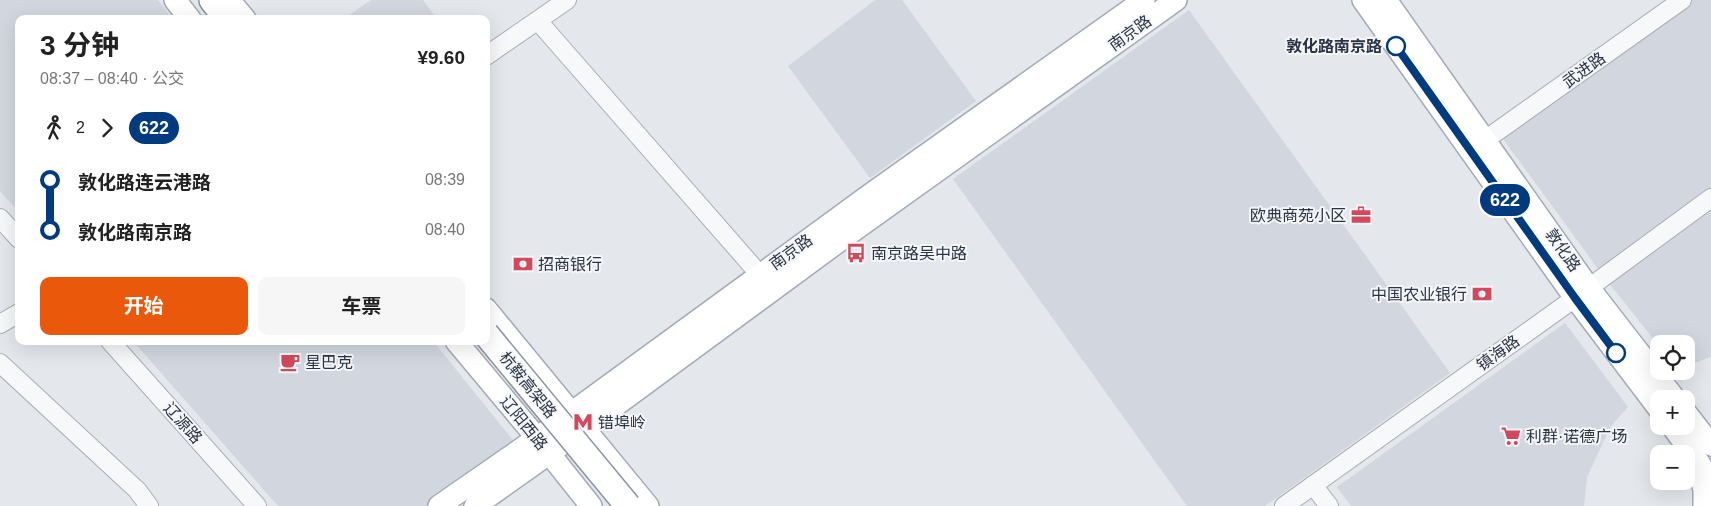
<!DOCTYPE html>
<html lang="zh">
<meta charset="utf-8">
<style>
:root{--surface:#fff;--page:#f6f6f6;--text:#222;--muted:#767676;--accent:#ea580c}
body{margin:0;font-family:Arial,"Noto Sans SC",sans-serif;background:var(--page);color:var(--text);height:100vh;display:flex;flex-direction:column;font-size:19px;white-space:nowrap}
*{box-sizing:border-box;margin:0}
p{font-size:16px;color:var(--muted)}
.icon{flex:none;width:28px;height:28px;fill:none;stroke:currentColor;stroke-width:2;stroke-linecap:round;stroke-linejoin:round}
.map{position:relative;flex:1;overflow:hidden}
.details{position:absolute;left:15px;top:15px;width:475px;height:330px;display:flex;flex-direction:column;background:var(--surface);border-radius:10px;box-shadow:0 5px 20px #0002}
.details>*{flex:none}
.badge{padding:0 10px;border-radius:16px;font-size:18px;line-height:32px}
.fabs{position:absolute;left:1650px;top:335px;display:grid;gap:10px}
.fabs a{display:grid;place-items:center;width:45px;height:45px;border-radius:10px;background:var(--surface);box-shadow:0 5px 20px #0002;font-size:25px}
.map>.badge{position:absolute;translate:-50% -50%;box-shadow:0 0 0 2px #fff}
.legs{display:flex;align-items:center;gap:8px;height:55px;padding:0 25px;font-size:16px}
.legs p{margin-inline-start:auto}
.head{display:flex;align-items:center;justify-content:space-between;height:85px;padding:0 25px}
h1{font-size:28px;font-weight:700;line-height:38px}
.button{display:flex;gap:10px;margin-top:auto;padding:10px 25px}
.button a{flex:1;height:58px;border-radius:10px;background:var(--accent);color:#fff;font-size:20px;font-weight:700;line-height:58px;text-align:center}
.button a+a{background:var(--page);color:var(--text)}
ul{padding:0 25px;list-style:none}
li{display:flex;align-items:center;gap:18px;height:50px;font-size:19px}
li i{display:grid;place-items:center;width:8px;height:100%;margin:0 6px;background:currentColor}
li i::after{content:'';width:12px;height:12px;margin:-6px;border:4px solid;border-radius:50%;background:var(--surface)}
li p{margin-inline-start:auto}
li:first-child i{background:linear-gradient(#0000 50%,currentColor 0)}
li:last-child i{background:linear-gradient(currentColor 50%,#0000 0)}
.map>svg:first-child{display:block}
</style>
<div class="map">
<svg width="1711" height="506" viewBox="0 0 1711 506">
<rect width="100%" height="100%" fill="#e4e7ec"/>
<!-- built -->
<g fill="#d2d6de">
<polygon points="0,0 158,0 173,19 19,19 19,212 0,191"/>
<polygon points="371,0 423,0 437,19 344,19"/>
<polygon points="875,0 902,0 976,101 870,178 788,66"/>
<polygon points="1682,0 1711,0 1711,357 1686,366 1686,344 1659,344 1659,346 1604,277 1498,132"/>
<polygon points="1189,10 1450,373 1265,506 1187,506 953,179"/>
<polygon points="1565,323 1628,407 1611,426 1587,477 1584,506 1351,506 1337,487"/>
<polygon points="133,341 433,341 516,444 427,506 278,506"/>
</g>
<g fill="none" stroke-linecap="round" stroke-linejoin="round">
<defs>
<g id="minor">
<polyline points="538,21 768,284"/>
<polyline points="486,56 567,0"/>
<polyline points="1485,140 1682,0"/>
<polyline points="0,218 19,239"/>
<polyline points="0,324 19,313"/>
<polyline points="110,341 257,506"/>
<polyline points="0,363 137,490 149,506"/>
<polyline points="1313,485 1329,506"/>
<polyline points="1284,506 1575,298 1711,198"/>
</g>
<g id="major">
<polyline points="175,0 190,19"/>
<polyline points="229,0 245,19"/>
<polyline points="1363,0 1575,298 1659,409"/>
<polyline points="1386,0 1589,288 1675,399"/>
<polyline points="486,309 648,506"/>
<polyline points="456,341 537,438 591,506"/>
<polyline points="1686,413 1711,445"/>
<polyline points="1672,426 1698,461 1711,483"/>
<polyline points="1699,469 1704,490 1704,506"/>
<polyline points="439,506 537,438 871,194 1144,0"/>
<polyline points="475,506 585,428 846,236 1176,0"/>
</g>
<polyline id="highway" points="212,0 227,19"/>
</defs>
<!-- minor casing -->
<use href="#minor" stroke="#a9aeb7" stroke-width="20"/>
<!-- major casing -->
<use href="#major" stroke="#a3abb8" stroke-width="24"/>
<!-- highway casing -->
<use href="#highway" stroke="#8b94a3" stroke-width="28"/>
<!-- minor -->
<use href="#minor" stroke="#f7f8fa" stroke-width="18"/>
<!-- major -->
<use href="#major" stroke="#fff" stroke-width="21"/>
<!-- highway -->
<use href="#highway" stroke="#fff" stroke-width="25"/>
<defs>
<polyline id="highway-bridge" points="486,334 628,506"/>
</defs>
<!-- highway-bridge casing -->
<use href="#highway-bridge" stroke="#8b94a3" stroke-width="28" stroke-linecap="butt"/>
<!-- highway-bridge -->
<use href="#highway-bridge" stroke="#fff" stroke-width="25"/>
</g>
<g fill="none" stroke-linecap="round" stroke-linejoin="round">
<defs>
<polyline id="line-1" points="1396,46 1575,298 1616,353"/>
</defs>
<!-- line-1 casing -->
<use href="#line-1" stroke="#fff" stroke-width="11"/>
<!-- line-1 -->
<use href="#line-1" stroke="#003b80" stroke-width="8"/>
</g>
<!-- icons -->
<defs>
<symbol id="office-bare" viewBox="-9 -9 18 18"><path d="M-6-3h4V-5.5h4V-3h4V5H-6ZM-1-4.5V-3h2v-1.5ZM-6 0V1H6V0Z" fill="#d1495b" stroke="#f4f6f9" stroke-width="2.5" paint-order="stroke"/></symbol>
<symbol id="bus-bare" viewBox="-9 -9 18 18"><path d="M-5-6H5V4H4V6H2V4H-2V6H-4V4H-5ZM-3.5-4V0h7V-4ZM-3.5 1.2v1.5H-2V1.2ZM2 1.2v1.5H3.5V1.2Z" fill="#d1495b" stroke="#f4f6f9" stroke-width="2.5" paint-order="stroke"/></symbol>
<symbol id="bank-bare" viewBox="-9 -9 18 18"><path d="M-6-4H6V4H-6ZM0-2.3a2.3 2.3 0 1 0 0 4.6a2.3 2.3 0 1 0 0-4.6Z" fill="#d1495b" stroke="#f4f6f9" stroke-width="2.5" paint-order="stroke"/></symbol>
<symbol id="cafe-bare" viewBox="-9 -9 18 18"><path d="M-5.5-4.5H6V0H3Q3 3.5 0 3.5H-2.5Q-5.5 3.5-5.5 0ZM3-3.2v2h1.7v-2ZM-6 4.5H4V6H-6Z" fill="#d1495b" stroke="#f4f6f9" stroke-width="2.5" paint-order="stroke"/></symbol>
<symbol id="metro-bare" viewBox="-9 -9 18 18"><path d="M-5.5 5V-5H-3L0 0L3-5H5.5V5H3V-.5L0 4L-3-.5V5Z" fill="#d1495b" stroke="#f4f6f9" stroke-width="2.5" paint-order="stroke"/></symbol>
<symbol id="supermarket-bare" viewBox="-9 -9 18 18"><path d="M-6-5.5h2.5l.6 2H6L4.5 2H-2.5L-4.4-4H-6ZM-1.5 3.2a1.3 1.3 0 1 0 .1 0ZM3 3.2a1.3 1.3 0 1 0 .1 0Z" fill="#d1495b" stroke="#f4f6f9" stroke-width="2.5" paint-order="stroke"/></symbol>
</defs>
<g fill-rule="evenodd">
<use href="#office-bare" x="1347" y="201" width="28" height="28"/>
<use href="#bus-bare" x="842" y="239" width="28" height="28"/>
<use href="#bank-bare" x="509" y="250" width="28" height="28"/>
<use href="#bank-bare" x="1468" y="280" width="28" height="28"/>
<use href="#cafe-bare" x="276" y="348" width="28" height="28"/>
<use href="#metro-bare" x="569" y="408" width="28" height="28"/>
<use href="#supermarket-bare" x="1497" y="422" width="28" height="28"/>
</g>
<!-- markers -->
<g fill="#fff" stroke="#003b80" stroke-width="2.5">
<circle cx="1396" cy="46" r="9"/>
<circle cx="1616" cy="353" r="9"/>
</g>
<g text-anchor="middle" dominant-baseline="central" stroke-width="4" stroke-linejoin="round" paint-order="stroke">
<!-- street labels -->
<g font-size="16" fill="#2b3445" stroke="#f4f6f9">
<text transform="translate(1130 33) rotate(-36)">南京路</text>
<text transform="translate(1584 70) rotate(-36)">武进路</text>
<text transform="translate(1563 250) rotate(55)">敦化路</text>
<text transform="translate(791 252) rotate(-36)">南京路</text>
<text transform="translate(1498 353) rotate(-36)">镇海路</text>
<text transform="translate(528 385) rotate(51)">杭鞍高架路</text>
<text transform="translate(183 423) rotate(48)">辽源路</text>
<text transform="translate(524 423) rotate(51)">辽阳西路</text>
</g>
<!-- stop labels -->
<g font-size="16" font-weight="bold" fill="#2b3445" stroke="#f4f6f9" text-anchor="end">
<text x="1382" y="46">敦化路南京路</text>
</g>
<!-- poi labels -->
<g font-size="16" fill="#2b3445" stroke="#f4f6f9" text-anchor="start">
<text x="1346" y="215" text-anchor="end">欧典商苑小区</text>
<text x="871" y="253">南京路吴中路</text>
<text x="538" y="264">招商银行</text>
<text x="1467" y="294" text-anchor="end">中国农业银行</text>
<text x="305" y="362">星巴克</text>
<text x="598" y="422">错埠岭</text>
<text x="1526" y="436">利群·诺德广场</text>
</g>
</g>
</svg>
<div class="fabs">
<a><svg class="icon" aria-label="locate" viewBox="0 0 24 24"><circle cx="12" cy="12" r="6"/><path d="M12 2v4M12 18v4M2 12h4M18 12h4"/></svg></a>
<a>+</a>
<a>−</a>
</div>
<b class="badge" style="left:1505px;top:200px;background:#003b80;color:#fff">622</b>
<section class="details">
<div class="head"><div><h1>3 分钟</h1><p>08:37 – 08:40 · 公交</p></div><b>¥9.60</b></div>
<div class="legs"><svg class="icon" aria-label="walk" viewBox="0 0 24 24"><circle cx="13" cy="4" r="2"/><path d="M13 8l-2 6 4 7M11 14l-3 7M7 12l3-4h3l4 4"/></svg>2<svg class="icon" aria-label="forward" viewBox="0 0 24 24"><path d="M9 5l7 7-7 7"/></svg><b class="badge" style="background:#003b80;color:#fff">622</b></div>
<ul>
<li><i style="color:#003b80"></i><b>敦化路连云港路</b><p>08:39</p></li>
<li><i style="color:#003b80"></i><b>敦化路南京路</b><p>08:40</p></li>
</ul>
<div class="button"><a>开始</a><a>车票</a></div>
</section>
</div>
